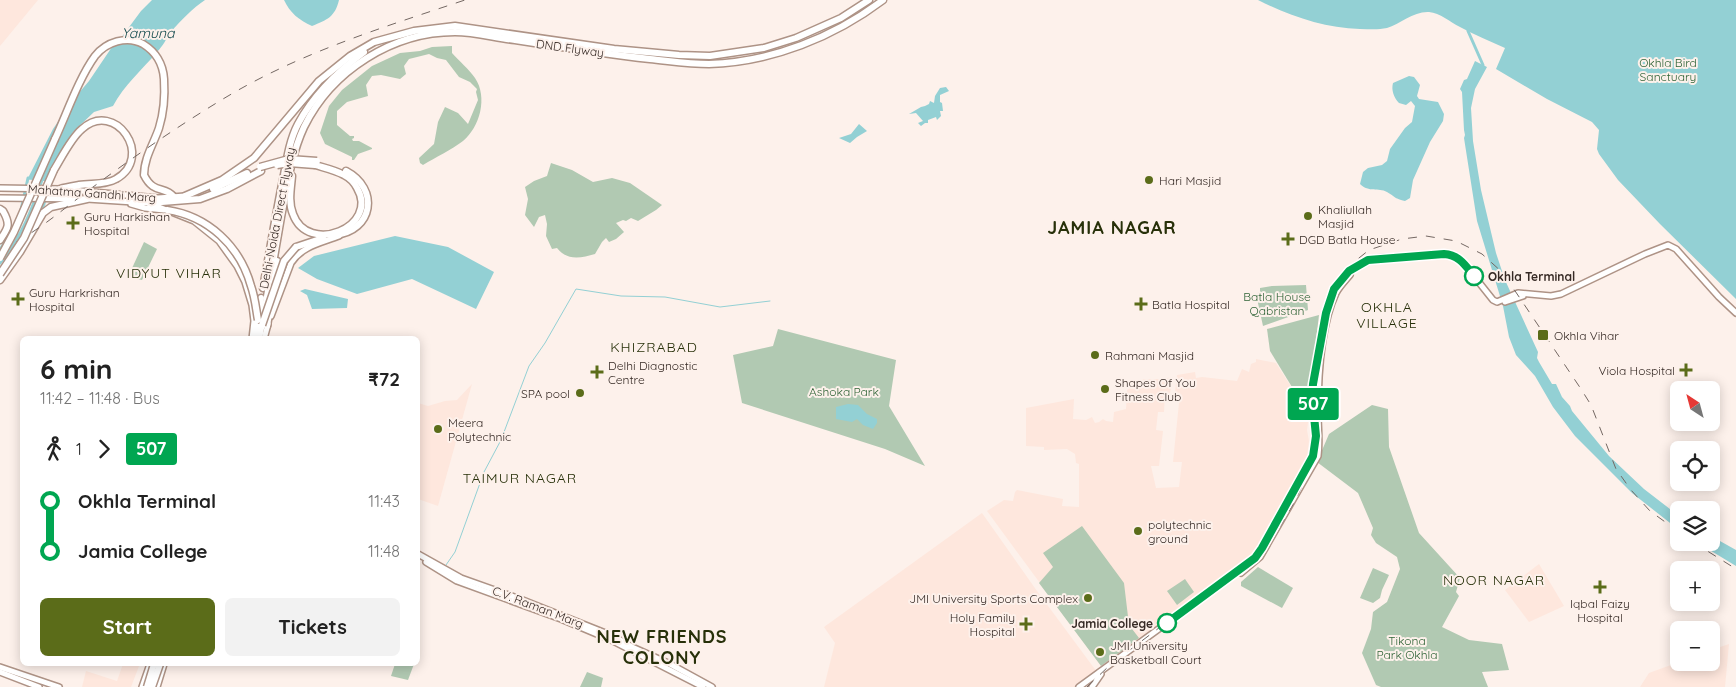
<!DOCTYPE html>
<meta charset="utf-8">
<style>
:root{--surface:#fff;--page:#f2f2f2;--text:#222;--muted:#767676;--accent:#5b6c19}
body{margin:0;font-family:Quicksand,sans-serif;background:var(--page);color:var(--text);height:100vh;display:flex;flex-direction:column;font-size:19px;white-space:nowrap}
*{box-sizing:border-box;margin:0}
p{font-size:16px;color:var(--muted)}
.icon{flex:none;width:28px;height:28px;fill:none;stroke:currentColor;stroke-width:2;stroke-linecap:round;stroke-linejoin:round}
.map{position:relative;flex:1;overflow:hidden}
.side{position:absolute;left:20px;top:336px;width:400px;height:330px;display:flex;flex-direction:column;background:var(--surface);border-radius:8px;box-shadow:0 2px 12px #0003}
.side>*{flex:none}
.badge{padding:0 10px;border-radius:4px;font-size:18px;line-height:32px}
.needle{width:32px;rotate:324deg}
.buttons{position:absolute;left:1670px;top:381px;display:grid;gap:10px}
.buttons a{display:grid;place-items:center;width:50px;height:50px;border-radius:8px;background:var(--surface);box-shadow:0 2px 12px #0003;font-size:25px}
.map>.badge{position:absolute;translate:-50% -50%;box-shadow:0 0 0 2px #fff}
.legs{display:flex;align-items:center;gap:8px;height:55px;padding:0 20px;font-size:16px}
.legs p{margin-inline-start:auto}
.summary{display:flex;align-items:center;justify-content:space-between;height:85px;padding:0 20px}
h1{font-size:28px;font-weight:700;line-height:38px}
.primary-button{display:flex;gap:10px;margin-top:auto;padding:10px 20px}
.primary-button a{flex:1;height:58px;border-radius:8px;background:var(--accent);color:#fff;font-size:20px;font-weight:700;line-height:58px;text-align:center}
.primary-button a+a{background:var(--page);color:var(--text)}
ul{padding:0 20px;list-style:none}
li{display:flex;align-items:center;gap:18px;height:50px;font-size:19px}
li i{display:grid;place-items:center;width:8px;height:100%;margin:0 6px;background:currentColor}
li i::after{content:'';width:12px;height:12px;margin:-6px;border:4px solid;border-radius:50%;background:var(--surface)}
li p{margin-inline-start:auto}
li:first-child i{background:linear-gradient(#0000 50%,currentColor 0)}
li:last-child i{background:linear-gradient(currentColor 50%,#0000 0)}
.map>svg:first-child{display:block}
</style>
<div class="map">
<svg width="1736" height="687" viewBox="0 0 1736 687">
<rect width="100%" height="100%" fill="#fdf1eb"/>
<!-- built -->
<g fill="#fee7dd">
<polygon points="0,0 38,0 0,46"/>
<polygon points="1256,359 1276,363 1309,415 1307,430 1309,441 1306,464 1254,553 1244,562 1101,666 987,511 1004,500 1013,501 1015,492 1017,490 1063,499 1062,506 1079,507 1079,464 1076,463 1075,454 1067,449 1044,450 1044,447 1026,446 1026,408 1074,399 1073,419 1086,420 1092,417 1095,423 1099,422 1103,419 1106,421 1113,422 1114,412 1126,409 1127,390 1144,379 1161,379 1173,377 1170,393 1165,392 1164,412 1158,412 1156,430 1163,431 1159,466 1151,466 1156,488 1179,487 1182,462 1173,462 1180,393 1175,392 1177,375 1195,372 1196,378 1202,377 1237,381 1242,369 1249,372 1251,364 1256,362"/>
<polygon points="472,384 438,506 418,499 418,403 428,406 445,401 457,400"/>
<polygon points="982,513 1037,591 1097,672 1076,687 824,687 835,643 824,627"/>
<polygon points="1539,564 1564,606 1529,622 1505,590"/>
<polygon points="1729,644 1725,687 1640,687 1649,673 1679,662 1711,662 1711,650"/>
<polygon points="123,664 131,664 139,666 131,687 82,687 86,671 117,681"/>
</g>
<!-- green -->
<g fill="#b1c9b2">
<path d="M452 46V53C459 61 469 69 475 78 488 97 480 127 463 141 451 150 436 157 423 165L420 163 419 158 434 144 438 122 445 107 458 113 468 124 478 100 476 92 477 89 470 82 459 77 446 60 437 58 429 54 409 59 404 66 406 74 400 79 381 75 372 76 366 85 368 96 347 102 337 111V125L350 136H354V138L352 139 353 141H359L372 148V149L358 154 354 160H352V157L325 144 320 133 329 106 342 90 372 66 400 53 420 51 432 47Z"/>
<path d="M551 163 572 170 593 182 612 178 630 183 662 205 656 210 638 221 631 218 626 221 623 220 616 223 624 232 616 239 609 242 606 238 602 242 595 254C581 258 567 261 557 248L552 249 546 236 547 224 545 215 539 217 534 227 525 215 528 199 525 187 534 181 547 176Z"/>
<polygon points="144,242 157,249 142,280 128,277"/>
<polygon points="1306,285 1308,310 1263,326 1256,294 1260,292 1260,288 1272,286"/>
<polygon points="1319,315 1308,409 1295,392 1270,351 1267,329"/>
<polygon points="778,329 896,360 889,406 925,466 885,449 742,403 733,355 773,346"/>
<polygon points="1372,405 1388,409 1389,447 1419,533 1460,578 1456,592 1459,596 1442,627 1469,640 1502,644 1509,670 1482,672 1488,687 1381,687 1376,685 1362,653 1371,629 1373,612 1387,602 1400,569 1397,557 1376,543 1371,535 1373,528 1358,493 1317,462 1329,434"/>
<polygon points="1082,526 1124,583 1129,625 1139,638 1101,666 1039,583 1053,567 1043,553"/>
<polygon points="1258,567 1293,588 1282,608 1241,586 1241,582"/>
<polygon points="1373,568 1389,575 1382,590 1380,598 1373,603 1360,598"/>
<polygon points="1185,579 1194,592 1177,605 1167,591"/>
<polygon points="395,664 414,664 408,680 391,676"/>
<polygon points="587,672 603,678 601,687 580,687"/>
</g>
<!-- water -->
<g fill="#93d0d4">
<path d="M152 0H205C193 8 180 21 171 32 166 39 163 46 157 52 142 70 124 85 113 106L94 112 73 132 50 180 28 178 53 129 72 101 89 81 114 44 121 38 141 11Z"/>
<path d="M284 0H339C335 17 327 20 312 26 299 20 290 13 284 0Z"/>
<path d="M1258 0H1736V299L1660 224 1618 180 1599 154 1597 149 1599 130 1592 122 1547 99 1496 69 1505 48C1490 41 1475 35 1460 27 1450 22 1440 13 1429 12 1414 11 1400 24 1387 28 1378 30 1369 29 1360 29 1324 28 1290 16 1258 0Z"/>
<polygon points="1475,61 1487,67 1475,89 1471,108 1473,141 1481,190 1496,253 1505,280 1538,352 1537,358 1539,362 1552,384 1556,384 1562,397 1570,406 1572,411 1609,456 1644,489 1679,516 1679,530 1632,493 1575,436 1553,407 1535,376 1516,355 1509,337 1503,306 1477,221 1464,138 1465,135 1464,130 1462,92 1460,89 1464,80 1467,79"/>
<path d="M1409 76 1414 77 1420 85 1417 96 1419 99 1438 102 1444 114 1443 121 1430 142 1413 180 1410 198 1405 201C1393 198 1396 197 1387 192 1378 187 1369 193 1360 184L1363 172 1368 168 1382 165 1387 161 1390 149 1405 128 1412 122 1415 106 1411 101 1406 105 1399 103C1394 98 1391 90 1393 83Z"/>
<polygon points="946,87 949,91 940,95 940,102 942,103 943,111 940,111 941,116 937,120 936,117 928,120 928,123 925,123 921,126 918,123 923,121 916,113 909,114 921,107 925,106 929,104 930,101 934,103 935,96 940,88"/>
<polygon points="859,124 867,131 857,137 850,143 839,138 851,134"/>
<polygon points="395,236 448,247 494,272 476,309 412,279 357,294 317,279 298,268 314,256"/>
<polygon points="305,289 348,299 347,308 312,309 307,295 300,291"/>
<polygon points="848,404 858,405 867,414 877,419 877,423 873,429 863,425 857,419 852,422 836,419 836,407"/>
<polygon points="1711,536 1736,550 1736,566 1698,543 1711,542"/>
</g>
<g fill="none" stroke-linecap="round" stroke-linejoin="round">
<!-- stream -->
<polyline stroke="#93d0d4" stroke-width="1" points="446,565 455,552 484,472 501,440 529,366 545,343 576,289 621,296 665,297 720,307 770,301"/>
<!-- canal -->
<g stroke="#93d0d4" stroke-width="3">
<polyline points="1468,27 1468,31 1483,65 1482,67"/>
<polyline points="21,210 28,178 49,180"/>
<polyline points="36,218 44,204 45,199"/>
<polyline points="0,250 6,240"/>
<path d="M0 263C21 238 32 210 42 180"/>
</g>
<defs>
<g id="major">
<polyline points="0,188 60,189 158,198 185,196"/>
<polyline points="0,198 87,199 149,203 194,221 219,241 237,266 245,282 252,305 254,321 252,339"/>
<polyline points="131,204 145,208 164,210"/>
<polyline points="1505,302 1523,296"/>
<path d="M271 316 291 263C302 246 321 243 339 236"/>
<polyline points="264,339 268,324"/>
<polyline points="418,554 461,578 520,599 613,636 632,647 670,664 712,687"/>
<polyline points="426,562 457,581 561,619 611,640 703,687"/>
<path d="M1241 573 1260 557 1318 456C1320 441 1318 428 1318 414 1318 377 1320 327 1336 293 1340 286 1345 281 1350 275"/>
<polyline points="0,667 59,687"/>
<polyline points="0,672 39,687"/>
<polyline points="142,687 150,664"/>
<polyline points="157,687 164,664"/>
<path d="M1079 687 1241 569 1255 558 1263 548C1274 526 1286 505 1298 484 1303 475 1311 464 1314 453 1318 434 1312 416 1312 396 1311 380 1316 363 1319 347 1326 310 1332 266 1377 258L1444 254 1455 256 1462 261 1493 300 1497 302 1518 293 1551 296 1561 294 1645 254 1668 245 1676 249 1719 297 1736 313"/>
<polyline points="1092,687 1101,674 1100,672"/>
</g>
<g id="highway">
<path d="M55 139C67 113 79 78 95 56 106 42 127 35 143 44 156 52 163 64 164 79 165 95 164 112 159 128 154 143 144 158 144 175 154 195 164 185 174 197"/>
<path d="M54 170C62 157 71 138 82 129 115 99 155 157 116 179 106 185 91 183 79 185 73 186 66 187 60 189"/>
<path d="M292 176C291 188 288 202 293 214 308 256 380 227 357 188 354 182 350 178 344 175 335 170 325 168 315 165"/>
<polyline points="213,189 247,173"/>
<polyline points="185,196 222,180 254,158 319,81 350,56 374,42 414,31 455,26 614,49 679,55 710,56 764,48 796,38 841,18 869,0"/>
<polyline points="149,203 200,199 227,189 261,171"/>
<path d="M0 209 3 211C11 225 8 228 0 240"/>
<path d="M335 235C373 231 380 189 346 171"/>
<polyline points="296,247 323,238"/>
<polyline points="0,280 20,252 43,213 51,207 87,199"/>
<path d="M263 288C270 251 276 213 284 175 287 158 290 139 298 124 314 94 337 72 364 52"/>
<polyline points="273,288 277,261"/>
<polyline points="267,326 270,308"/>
<polyline points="255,339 261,298"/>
<path d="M259 339C267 298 274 258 281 217 287 186 291 155 304 127 332 70 393 32 455 32 475 32 496 38 515 40 560 47 605 54 650 59 670 61 689 64 709 64 772 62 834 37 883 0"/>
</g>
</defs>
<!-- major casing -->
<use href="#major" stroke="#ae9386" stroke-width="8"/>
<!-- highway casing -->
<use href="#highway" stroke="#ae9386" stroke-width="9"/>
<!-- major -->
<use href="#major" stroke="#fff" stroke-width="5"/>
<!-- highway -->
<use href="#highway" stroke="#fff" stroke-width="6"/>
<!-- rail -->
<g stroke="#746863" stroke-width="1" stroke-dasharray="9 9" stroke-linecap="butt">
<path d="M0 250C32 236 57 214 85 193 129 160 175 128 223 99 299 53 381 28 465 0"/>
<polyline points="1693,542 1736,569"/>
<polyline points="1087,687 1110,665 1209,590 1246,565 1263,550 1278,530 1295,501 1307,475 1311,455 1314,370 1317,344 1331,293 1341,276 1354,262 1369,250 1402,239 1426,236 1456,241 1482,254 1503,273 1581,389 1591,405 1616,469 1631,490 1650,511 1679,532"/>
</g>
<defs>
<g id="highway-bridge">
<polyline points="277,165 289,163 315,165"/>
<polyline points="260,167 289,159 317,161"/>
<path d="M167 210C208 216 240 246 251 286 255 297 256 309 258 320"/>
<polyline points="0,258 14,232 55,139"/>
<polyline points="0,274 24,238 54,170"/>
<polyline points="262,325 284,261 296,247"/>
<polyline points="147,687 154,664"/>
<polyline points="152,687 160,664"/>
</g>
</defs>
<!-- highway-bridge casing -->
<use href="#highway-bridge" stroke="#ae9386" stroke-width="9" stroke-linecap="butt"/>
<!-- highway-bridge -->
<use href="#highway-bridge" stroke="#fff" stroke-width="6"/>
</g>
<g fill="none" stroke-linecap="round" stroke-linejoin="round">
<defs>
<path id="line-1" d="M1167 623 1255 558 1262 548 1313 456 1316 436 1312 396 1313 384 1326 313 1334 289 1349 271 1368 260 1444 254C1459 255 1465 265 1474 276"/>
</defs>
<!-- line-1 casing -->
<use href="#line-1" stroke="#fff" stroke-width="11"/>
<!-- line-1 -->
<use href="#line-1" stroke="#00a651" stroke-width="8"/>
</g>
<!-- markers -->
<g fill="#5b6c19" stroke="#fdf1eb" stroke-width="2">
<circle cx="1149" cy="180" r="5"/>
<circle cx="1308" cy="216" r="5"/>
<path d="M70.5 215.5h5v5h5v5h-5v5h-5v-5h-5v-5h5z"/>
<path d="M1285.5 231.5h5v5h5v5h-5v5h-5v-5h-5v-5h5z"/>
<path d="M15.5 291.5h5v5h5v5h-5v5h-5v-5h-5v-5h5z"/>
<path d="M1138.5 296.5h5v5h5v5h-5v5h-5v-5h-5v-5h5z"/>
<rect x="1537" y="329" width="12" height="12" rx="2.5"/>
<circle cx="1095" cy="355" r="5"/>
<path d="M1683.5 362.5h5v5h5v5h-5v5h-5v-5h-5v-5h5z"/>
<path d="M594.5 364.5h5v5h5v5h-5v5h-5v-5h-5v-5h5z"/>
<circle cx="1105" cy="389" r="5"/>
<circle cx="580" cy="393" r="5"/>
<circle cx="438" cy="429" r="5"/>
<circle cx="1138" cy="531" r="5"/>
<path d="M1597.5 579.5h5v5h5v5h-5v5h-5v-5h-5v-5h5z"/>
<circle cx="1088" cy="598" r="5"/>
<path d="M1023.5 616.5h5v5h5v5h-5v5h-5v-5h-5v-5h5z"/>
<circle cx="1100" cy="652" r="5"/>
</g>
<g fill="#fff" stroke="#00a651" stroke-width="2.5">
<circle cx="1474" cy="276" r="9"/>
<circle cx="1167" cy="623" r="9"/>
</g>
<g text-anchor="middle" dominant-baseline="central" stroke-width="4" stroke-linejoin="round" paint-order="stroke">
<!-- street labels -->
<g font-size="12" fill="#362a25" stroke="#fdf1eb">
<text transform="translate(570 48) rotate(8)">DND Flyway</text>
<text transform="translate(92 193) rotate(4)">Mahatma Gandhi Marg</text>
<text transform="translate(277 218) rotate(-79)">Delhi-Noida Direct Flyway</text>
<text transform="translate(538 607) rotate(21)">C.V. Raman Marg</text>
</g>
<!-- park labels -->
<g font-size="12" fill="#306437" stroke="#fdf1eb">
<text x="1668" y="62">Okhla Bird<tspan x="1668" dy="14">Sanctuary</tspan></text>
<text x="1277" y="296">Batla House<tspan x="1277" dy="14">Qabristan</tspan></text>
<text x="844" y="391">Ashoka Park</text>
<text x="1407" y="640">Tikona<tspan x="1407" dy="14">Park Okhla</tspan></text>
</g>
<!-- poi labels -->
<g font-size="12" fill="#362a25" stroke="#fdf1eb" text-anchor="start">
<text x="1159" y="180">Hari Masjid</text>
<text x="1318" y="209">Khaliullah<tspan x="1318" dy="14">Masjid</tspan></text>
<text x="84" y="216">Guru Harkishan<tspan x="84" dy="14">Hospital</tspan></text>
<text x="1299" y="239">DGD Batla House</text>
<text x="29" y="292">Guru Harkrishan<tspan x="29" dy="14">Hospital</tspan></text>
<text x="1152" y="304">Batla Hospital</text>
<text x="1554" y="335">Okhla Vihar</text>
<text x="1105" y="355">Rahmani Masjid</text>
<text x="608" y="365">Delhi Diagnostic<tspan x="608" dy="14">Centre</tspan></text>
<text x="1675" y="370" text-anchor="end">Viola Hospital</text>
<text x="1115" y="382">Shapes Of You<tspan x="1115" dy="14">Fitness Club</tspan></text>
<text x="570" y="393" text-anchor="end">SPA pool</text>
<text x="448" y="422">Meera<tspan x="448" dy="14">Polytechnic</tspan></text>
<text x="1148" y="524">polytechnic<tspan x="1148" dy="14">ground</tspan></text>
<text x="1078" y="598" text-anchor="end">JMI University Sports Complex</text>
<text x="1600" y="603" text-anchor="middle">Iqbal Faizy<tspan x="1600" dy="14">Hospital</tspan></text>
<text x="1015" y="617" text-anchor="end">Holy Family<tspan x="1015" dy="14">Hospital</tspan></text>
<text x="1110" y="645">JMI University<tspan x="1110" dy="14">Basketball Court</tspan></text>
</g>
<!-- stop labels -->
<g font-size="12" font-weight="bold" fill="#362a25" stroke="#fdf1eb" text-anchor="start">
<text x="1488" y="276">Okhla Terminal</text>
<text x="1153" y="623" text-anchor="end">Jamia College</text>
</g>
<!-- water labels -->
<g font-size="14" font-style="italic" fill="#12494c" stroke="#fdf1eb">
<text x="148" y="33">Yamuna</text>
</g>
<!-- neighbourhood labels -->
<g font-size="14" letter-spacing="1" fill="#273009" stroke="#fdf1eb">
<text x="169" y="273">VIDYUT VIHAR</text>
<text x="1387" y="307">OKHLA<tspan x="1387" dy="16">VILLAGE</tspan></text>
<text x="654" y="347">KHIZRABAD</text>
<text x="520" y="478">TAIMUR NAGAR</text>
<text x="1494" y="580">NOOR NAGAR</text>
</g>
<!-- district labels -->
<g font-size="18" font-weight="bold" letter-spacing="1" fill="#273009" stroke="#fdf1eb">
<text x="1112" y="227">JAMIA NAGAR</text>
<text x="662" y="636">NEW FRIENDS<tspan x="662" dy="21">COLONY</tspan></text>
</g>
</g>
</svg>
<div class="buttons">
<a><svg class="needle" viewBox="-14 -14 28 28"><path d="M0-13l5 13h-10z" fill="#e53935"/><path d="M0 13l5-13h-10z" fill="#767676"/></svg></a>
<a><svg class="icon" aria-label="locate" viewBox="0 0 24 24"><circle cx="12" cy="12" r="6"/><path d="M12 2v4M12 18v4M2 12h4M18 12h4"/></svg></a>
<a><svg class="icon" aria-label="layers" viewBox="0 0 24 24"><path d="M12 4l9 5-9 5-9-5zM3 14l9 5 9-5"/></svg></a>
<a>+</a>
<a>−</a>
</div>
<b class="badge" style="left:1313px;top:404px;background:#00a651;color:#fff">507</b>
<section class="side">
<div class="summary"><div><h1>6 min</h1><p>11:42 – 11:48 · Bus</p></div><b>₹72</b></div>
<div class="legs"><svg class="icon" aria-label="walk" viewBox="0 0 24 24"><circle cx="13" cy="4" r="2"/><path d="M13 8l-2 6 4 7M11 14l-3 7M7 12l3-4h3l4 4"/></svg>1<svg class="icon" aria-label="forward" viewBox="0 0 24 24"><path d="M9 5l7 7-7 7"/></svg><b class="badge" style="background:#00a651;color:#fff">507</b></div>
<ul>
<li><i style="color:#00a651"></i><b>Okhla Terminal</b><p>11:43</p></li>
<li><i style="color:#00a651"></i><b>Jamia College</b><p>11:48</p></li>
</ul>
<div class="primary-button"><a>Start</a><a>Tickets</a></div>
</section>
</div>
